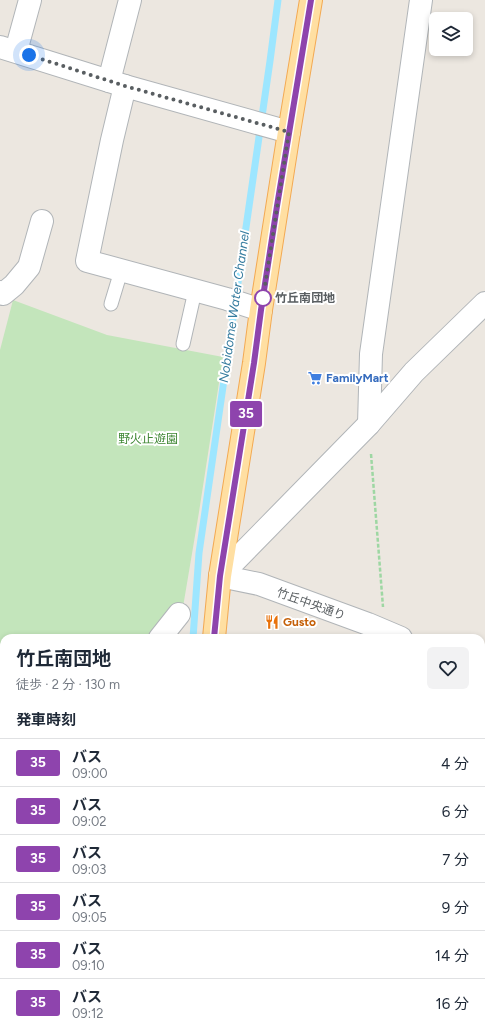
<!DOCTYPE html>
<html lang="ja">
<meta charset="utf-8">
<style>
:root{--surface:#fff;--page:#f2f2f3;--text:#1f2937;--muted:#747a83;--line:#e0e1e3}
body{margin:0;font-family:Figtree,"Noto Sans JP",sans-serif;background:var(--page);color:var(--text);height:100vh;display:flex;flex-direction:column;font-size:15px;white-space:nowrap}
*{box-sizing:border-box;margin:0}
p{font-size:13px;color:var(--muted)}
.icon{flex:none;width:22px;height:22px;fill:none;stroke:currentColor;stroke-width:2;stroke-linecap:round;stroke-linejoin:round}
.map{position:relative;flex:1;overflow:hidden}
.drawer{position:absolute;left:0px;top:634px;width:485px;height:400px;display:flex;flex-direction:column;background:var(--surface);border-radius:12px 12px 0 0;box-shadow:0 2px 6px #0003}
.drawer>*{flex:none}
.badge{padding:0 8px;border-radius:3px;font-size:14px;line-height:26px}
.controls{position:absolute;left:429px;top:12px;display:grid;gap:8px}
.controls a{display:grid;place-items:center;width:44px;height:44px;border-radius:6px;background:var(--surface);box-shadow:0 2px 6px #0003;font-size:20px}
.you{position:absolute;width:20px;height:20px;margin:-10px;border:3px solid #fff;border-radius:50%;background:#1a73e8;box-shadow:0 0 0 6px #1a73e833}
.map>.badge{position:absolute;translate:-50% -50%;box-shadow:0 0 0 2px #fff}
h2{padding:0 16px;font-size:15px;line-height:36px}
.round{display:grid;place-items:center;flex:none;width:42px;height:42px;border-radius:6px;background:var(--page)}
.headline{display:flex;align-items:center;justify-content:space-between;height:68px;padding:0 16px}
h1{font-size:19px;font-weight:700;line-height:30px}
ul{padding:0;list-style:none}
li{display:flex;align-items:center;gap:12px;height:48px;padding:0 16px;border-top:1px solid var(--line)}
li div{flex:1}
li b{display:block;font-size:15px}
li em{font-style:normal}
li .badge{min-width:44px;font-weight:700;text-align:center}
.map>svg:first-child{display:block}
</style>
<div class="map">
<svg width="485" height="1034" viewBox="0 0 485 1034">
<rect width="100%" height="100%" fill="#ece7e0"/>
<!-- green -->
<g fill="#c3e5bb">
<polygon points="13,300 107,335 223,357 199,512 183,607 152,638 4,638 4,697 0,694 0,350"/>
<polygon points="0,707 4,711 4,791 0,798"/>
</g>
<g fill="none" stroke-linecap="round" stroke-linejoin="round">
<!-- stream -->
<g stroke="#9de6ff" stroke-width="7">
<polyline points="193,638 199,553 270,61 278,0"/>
<polyline points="165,1034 165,1030"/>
</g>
<defs>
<g id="service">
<polyline points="111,304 121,271"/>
<polyline points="183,344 195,291"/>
<polyline points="481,996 485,996"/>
<polyline points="341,1030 341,1034"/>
<polyline points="457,1034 457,1030"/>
</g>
<g id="minor">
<polyline points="0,47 125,86 289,132"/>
<polyline points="16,51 30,0"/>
<polyline points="109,81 130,0"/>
<polyline points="125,86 112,140 87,261 227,299 261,310"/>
<polyline points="0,292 3,294 14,285 29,267 42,221"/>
<polyline points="369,424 371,354 421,0"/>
<polyline points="220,576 369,424 414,372 485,303"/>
<polyline points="160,638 179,614"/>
<polyline points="0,701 4,704"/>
<polyline points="0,818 4,811"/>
<polyline points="0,894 4,896"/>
<polyline points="0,981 4,983"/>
<polyline points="96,1030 104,1034"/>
<polyline points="239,1030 239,1034"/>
</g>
<g id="tertiary">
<polyline points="220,576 259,584 368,624 401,638"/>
<polyline points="481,669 485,670"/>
</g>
<g id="primary">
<polyline points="214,638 220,576 254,363 261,310 289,132 311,0"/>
<polyline points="187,1034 187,1030"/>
</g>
</defs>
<!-- service casing -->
<use href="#service" stroke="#b1b5b8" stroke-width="15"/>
<!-- minor casing -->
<use href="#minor" stroke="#b1b5b8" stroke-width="24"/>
<!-- tertiary casing -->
<use href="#tertiary" stroke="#b1b5b8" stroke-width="24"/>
<!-- primary casing -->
<use href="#primary" stroke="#f3a952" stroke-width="24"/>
<!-- path -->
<polyline stroke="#9ed7a3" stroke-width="2.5" stroke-dasharray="4 2" stroke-linecap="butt" points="371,454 383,607"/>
<!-- service -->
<use href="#service" stroke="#fff" stroke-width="13"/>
<!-- minor -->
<use href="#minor" stroke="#fff" stroke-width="22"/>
<!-- tertiary -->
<use href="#tertiary" stroke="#fff" stroke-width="22"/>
<!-- primary -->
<use href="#primary" stroke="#ffdfa2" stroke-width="22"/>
</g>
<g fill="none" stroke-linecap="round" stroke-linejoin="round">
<defs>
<polyline id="line" points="214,638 220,576 254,363 261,310 277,206 311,0"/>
</defs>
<!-- line casing -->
<use href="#line" stroke="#fff" stroke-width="9"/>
<!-- line -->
<use href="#line" stroke="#8e44ad" stroke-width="6"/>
<!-- walk -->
<polyline stroke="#595e61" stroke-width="4" stroke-dasharray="0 7.2" points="29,55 125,86 289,132 263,298"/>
</g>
<!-- icons -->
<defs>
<symbol id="supermarket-bare" viewBox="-9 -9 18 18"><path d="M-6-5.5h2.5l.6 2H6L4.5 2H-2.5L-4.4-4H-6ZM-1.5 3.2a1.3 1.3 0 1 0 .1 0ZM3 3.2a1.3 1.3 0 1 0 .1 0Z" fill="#3f7fe0" stroke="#fff" stroke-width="2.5" paint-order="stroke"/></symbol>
<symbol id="restaurant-bare" viewBox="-9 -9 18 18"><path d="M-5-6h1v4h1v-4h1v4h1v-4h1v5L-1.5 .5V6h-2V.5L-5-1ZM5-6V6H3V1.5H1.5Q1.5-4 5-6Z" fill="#e8710a" stroke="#fff" stroke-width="2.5" paint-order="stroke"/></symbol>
</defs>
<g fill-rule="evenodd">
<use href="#supermarket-bare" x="305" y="368" width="20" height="20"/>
<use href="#restaurant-bare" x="262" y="612" width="20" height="20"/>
</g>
<!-- markers -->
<circle fill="#fff" stroke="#8e44ad" stroke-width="2" cx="263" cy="298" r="8"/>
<g text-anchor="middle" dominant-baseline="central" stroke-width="4" stroke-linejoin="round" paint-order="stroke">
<!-- stop labels -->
<g font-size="12" font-weight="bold" fill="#595e61" stroke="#fff" text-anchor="start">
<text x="275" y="298">竹丘南団地</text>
</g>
<!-- shop labels -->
<g font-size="12" font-weight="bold" fill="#366cbe" stroke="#fff" text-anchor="start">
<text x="326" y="378">FamilyMart</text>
</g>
<!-- park labels -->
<g font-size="12" fill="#3e8633" stroke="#fff">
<text x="148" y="439">野火止遊園</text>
</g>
<!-- street labels -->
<g font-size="12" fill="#595e61" stroke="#fff">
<text transform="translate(311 604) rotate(20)">竹丘中央通り</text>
</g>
<!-- food labels -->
<g font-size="12" font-weight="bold" fill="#c56008" stroke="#fff" text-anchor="start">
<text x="283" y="622">Gusto</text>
</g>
<!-- water labels -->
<g font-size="13" font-style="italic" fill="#367c9f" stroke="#fff">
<text transform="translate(234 307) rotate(-82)">Nobidome Water Channel</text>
</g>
</g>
</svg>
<div class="controls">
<a><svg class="icon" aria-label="layers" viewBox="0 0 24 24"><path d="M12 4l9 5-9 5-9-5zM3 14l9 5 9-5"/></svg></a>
</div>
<div class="you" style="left:29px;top:55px"></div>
<b class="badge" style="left:246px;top:414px;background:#8e44ad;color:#fff">35</b>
<section class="drawer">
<div class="headline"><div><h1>竹丘南団地</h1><p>徒歩 · 2 分 · 130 m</p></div><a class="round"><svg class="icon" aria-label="heart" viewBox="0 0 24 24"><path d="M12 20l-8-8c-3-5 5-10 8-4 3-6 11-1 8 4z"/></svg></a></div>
<h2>発車時刻</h2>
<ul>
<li><span class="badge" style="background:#8e44ad;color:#fff">35</span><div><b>バス</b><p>09:00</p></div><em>4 分</em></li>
<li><span class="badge" style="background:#8e44ad;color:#fff">35</span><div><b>バス</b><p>09:02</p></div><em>6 分</em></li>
<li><span class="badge" style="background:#8e44ad;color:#fff">35</span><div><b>バス</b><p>09:03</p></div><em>7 分</em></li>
<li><span class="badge" style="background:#8e44ad;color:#fff">35</span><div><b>バス</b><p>09:05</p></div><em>9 分</em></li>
<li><span class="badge" style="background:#8e44ad;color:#fff">35</span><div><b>バス</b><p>09:10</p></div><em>14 分</em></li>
<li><span class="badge" style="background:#8e44ad;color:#fff">35</span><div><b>バス</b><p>09:12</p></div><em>16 分</em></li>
</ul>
</section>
</div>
